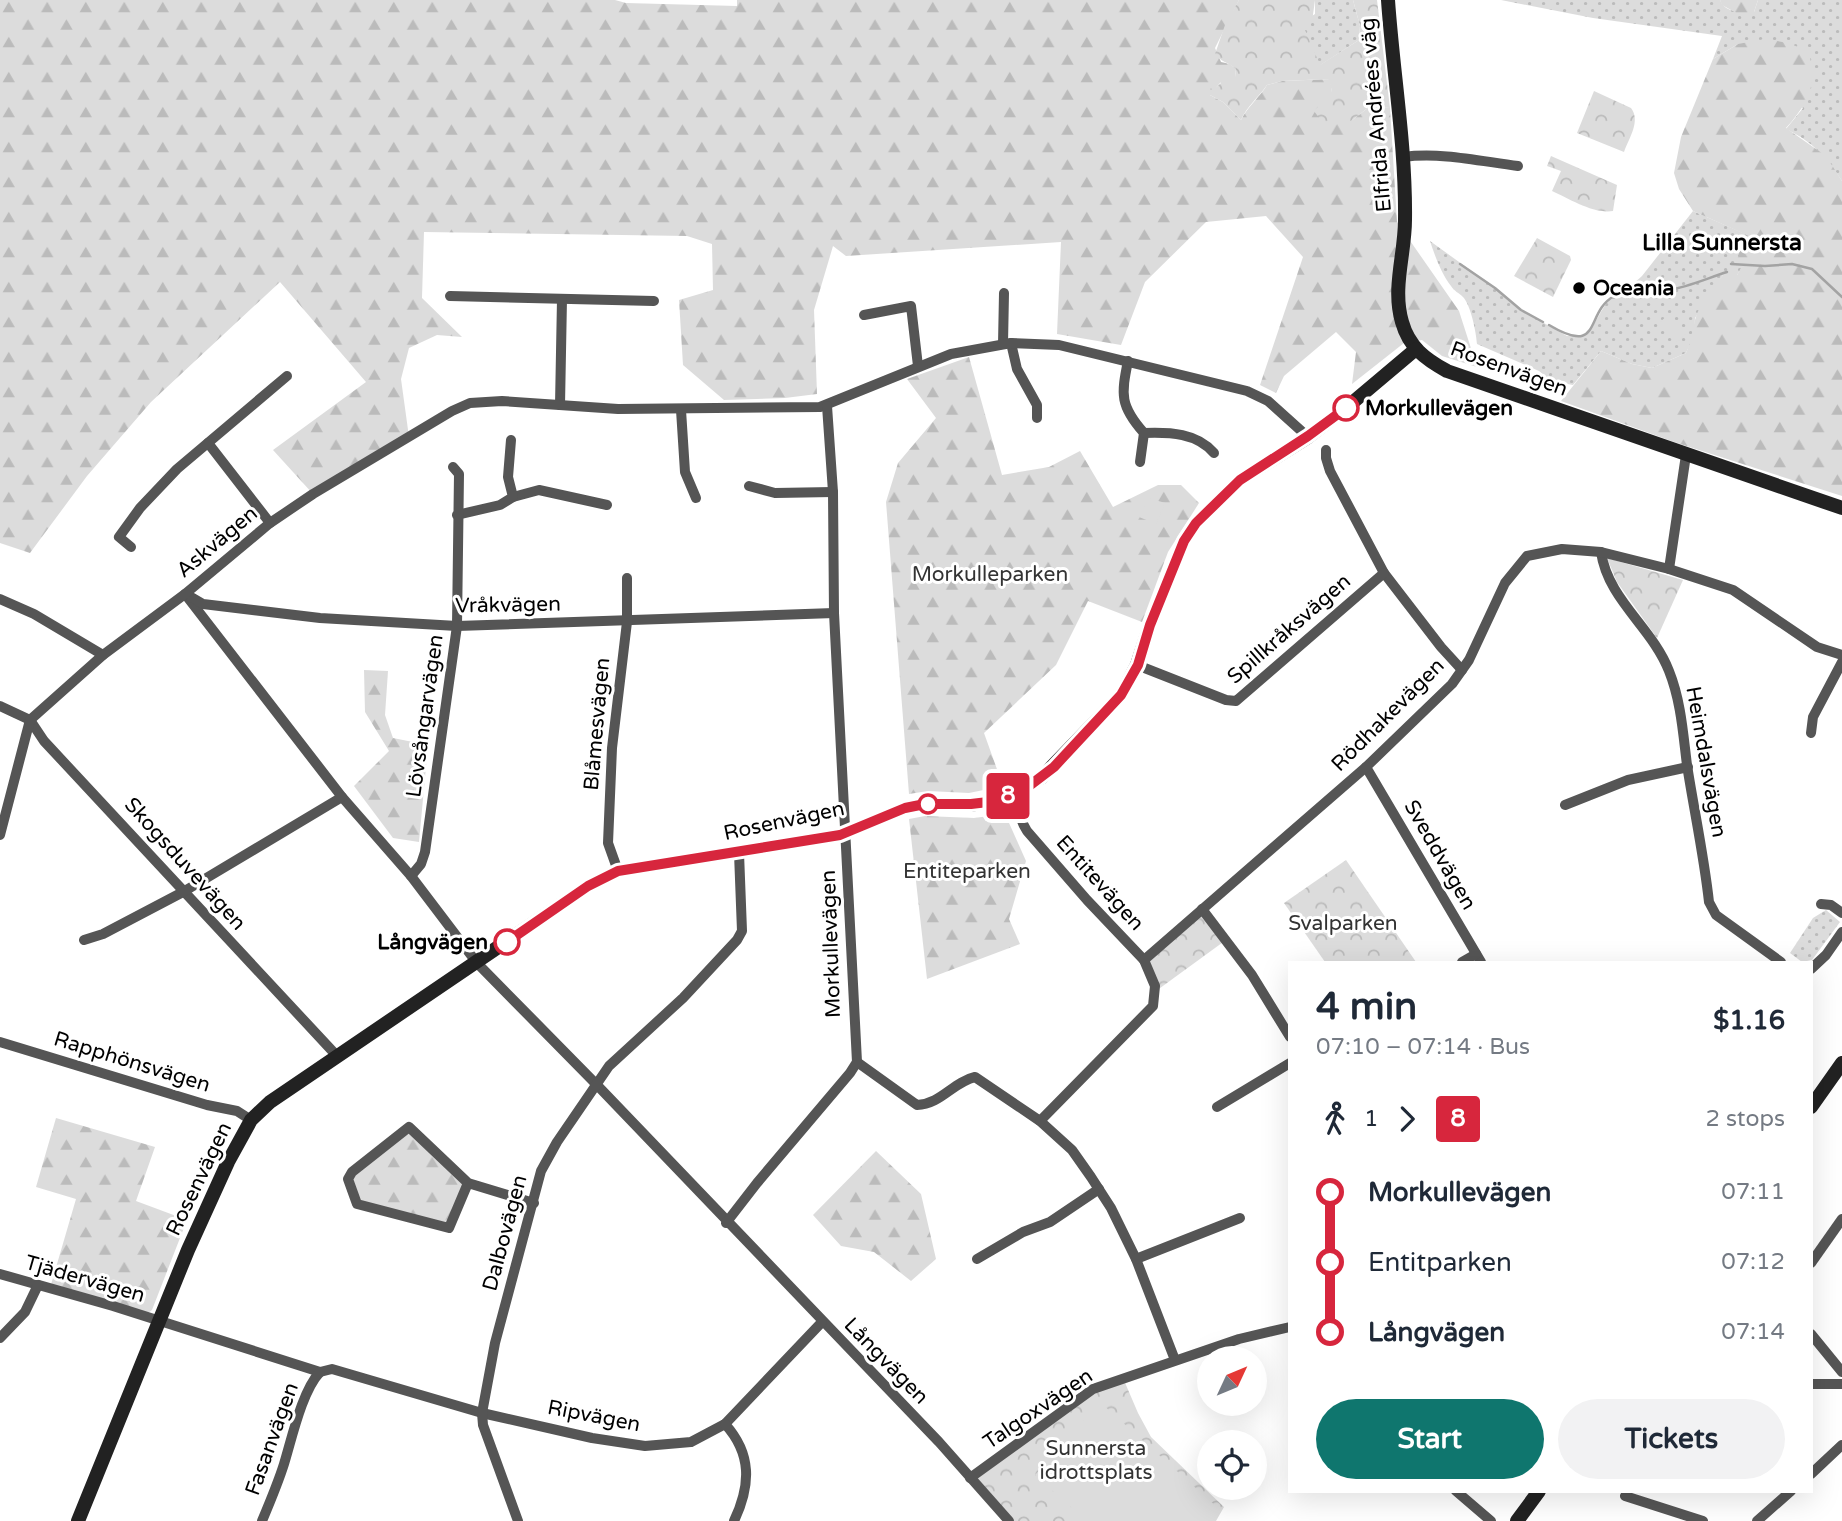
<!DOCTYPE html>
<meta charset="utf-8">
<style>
:root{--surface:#fff;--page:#f2f2f3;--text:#1f2937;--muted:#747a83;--accent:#0f766e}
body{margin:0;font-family:"Varela Round",sans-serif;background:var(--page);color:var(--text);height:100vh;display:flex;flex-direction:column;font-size:26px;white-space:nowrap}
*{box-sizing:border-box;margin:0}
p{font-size:23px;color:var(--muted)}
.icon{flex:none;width:38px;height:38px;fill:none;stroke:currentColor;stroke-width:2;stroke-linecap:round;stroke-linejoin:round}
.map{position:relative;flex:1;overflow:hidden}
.panel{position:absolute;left:1288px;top:961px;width:525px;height:532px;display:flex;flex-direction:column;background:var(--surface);border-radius:0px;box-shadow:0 7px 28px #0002}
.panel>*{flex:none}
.badge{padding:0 14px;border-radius:5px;font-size:24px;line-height:46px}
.needle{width:46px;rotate:46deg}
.fabs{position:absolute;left:1197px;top:1346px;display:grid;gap:14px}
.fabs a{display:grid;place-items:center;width:70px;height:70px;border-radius:50%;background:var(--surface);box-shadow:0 7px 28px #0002;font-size:35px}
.map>.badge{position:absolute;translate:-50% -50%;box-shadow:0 0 0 4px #fff}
.legs{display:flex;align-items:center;gap:10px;height:77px;padding:0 28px;font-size:23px}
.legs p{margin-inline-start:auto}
.overview{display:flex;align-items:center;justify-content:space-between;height:119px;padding:0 28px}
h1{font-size:38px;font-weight:700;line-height:52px}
.cta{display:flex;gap:14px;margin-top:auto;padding:14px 28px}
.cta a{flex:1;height:80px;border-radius:42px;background:var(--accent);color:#fff;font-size:28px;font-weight:700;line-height:80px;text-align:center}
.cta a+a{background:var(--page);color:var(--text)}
ul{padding:0 28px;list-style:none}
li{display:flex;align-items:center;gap:24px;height:70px;font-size:26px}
li i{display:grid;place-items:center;width:10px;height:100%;margin:0 9px;background:currentColor}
li i::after{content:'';width:18px;height:18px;margin:-9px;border:5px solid;border-radius:50%;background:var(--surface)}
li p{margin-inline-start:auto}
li:first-child i{background:linear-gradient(#0000 50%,currentColor 0)}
li:last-child i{background:linear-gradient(currentColor 50%,#0000 0)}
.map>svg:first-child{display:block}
</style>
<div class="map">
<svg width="1842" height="1521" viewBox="0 0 1842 1521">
<defs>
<pattern id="grass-dots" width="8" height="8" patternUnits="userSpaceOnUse" patternTransform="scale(1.75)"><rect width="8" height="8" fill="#dcdcdc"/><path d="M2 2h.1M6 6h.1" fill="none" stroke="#bbb" stroke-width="1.8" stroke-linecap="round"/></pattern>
<pattern id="forest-firs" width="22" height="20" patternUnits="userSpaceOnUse" patternTransform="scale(1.75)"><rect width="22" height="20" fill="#dcdcdc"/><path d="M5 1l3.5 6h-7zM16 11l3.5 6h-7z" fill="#bbb"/></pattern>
<pattern id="park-crowns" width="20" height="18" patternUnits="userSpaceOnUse" patternTransform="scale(1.75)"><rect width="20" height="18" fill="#dcdcdc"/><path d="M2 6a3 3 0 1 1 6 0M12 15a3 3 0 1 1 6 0" fill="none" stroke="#bbb"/></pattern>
</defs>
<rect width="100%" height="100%" fill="#fff"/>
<!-- grass -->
<g fill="url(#grass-dots)">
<polygon points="1315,0 1353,0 1360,26 1359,40 1319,66 1301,23 1315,14"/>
<path d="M1501 0H1720C1726 14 1741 11 1754 12L1758 0H1842V181C1826 157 1813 142 1786 129L1803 108 1738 44 1713 59 1722 36 1593 18Z"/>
<path d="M1693 211 1750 236 1739 247V256L1745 263 1737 275H1723L1695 318 1694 335 1686 353 1652 368 1632 364 1601 351 1573 385 1551 381 1539 371 1477 344C1476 331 1471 306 1463 297 1459 293 1454 291 1451 286 1441 273 1435 256 1430 241L1495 288 1521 310 1567 336H1583L1591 329 1608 300 1624 292 1642 276Z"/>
<polygon points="1826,910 1840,922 1812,960 1802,962 1790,953 1813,918"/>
</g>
<!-- forest -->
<g fill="url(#forest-firs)">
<path d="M0 0H615L626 3 737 6V0H1239L1215 48 1221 62 1230 64 1236 69 1235 77H1225L1210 95 1223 102 1241 120C1248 106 1259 98 1267 85L1282 81 1330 79 1332 92 1351 121 1369 107 1390 108 1397 222 1459 311 1477 367 1442 356 1422 340 1404 343 1352 384 1356 352 1336 332 1284 376 1276 393 1260 385 1303 257 1266 216 1206 222 1145 282 1121 345 1057 334 1061 242 846 256 833 246 814 310 817 394 785 398 724 400 683 365 679 300 713 290 712 244 687 236 424 232 422 298 462 337 437 335 409 348 401 379 409 437 313 494 273 450 366 382 280 282 151 402 87 476 30 553 0 543Z"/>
<polygon points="1720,0 1758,0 1754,12 1747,19 1722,5"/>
<path d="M1765 39 1788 43 1808 51C1819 84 1808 103 1786 128L1826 156 1842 181V496L1674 442 1561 401 1601 351 1632 364 1652 368 1686 353C1691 341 1692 332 1695 320 1699 304 1713 288 1723 275H1737L1744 263 1734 262 1739 256V247L1749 236 1693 211 1679 189 1674 173 1681 137 1713 59 1738 44Z"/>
<polygon points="969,357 1002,475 1049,467 1080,451 1113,507 1158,485 1181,485 1199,503 1168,552 1142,622 1088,601 1056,665 984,733 1003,786 969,793 928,791 909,794 886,502 898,463 936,418 907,379"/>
<polygon points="364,670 388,671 385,715 393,738 428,745 419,842 393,838 354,786 389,751 365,712"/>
<polygon points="1005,814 1026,861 1009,919 1020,944 927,979 909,819 925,816 974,818"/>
<polygon points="56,1118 155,1147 136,1201 187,1220 152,1310 144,1316 50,1288 76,1199 36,1187"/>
<polygon points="409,1127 468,1183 449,1228 357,1204 352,1172"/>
<polygon points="876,1151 921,1194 936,1259 911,1281 874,1252 841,1246 813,1215"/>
</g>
<!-- park -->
<g fill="url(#park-crowns)">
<path d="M1239 0H1315L1312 22 1302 23 1320 65 1359 40 1360 26 1353 0H1377L1390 108 1369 107 1351 121 1325 126 1314 111 1332 92 1329 79 1282 81 1267 85C1258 98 1247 106 1241 120L1223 102 1210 95 1206 88 1214 89 1221 83 1218 80 1219 75 1235 77 1236 69C1228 62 1221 62 1215 54L1225 25Z"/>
<path d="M1594 91 1631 108C1641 121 1629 138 1624 152L1577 133Z"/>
<path d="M1551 156 1617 185 1613 211C1593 214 1570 199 1552 191L1561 171 1547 166Z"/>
<polygon points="1537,238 1570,256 1571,260 1553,297 1514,276"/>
<polygon points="1607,558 1683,580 1657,638 1617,582"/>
<polygon points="1346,860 1416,962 1325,962 1284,903"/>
<polygon points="1202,909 1226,940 1156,991 1144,960"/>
<polygon points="1123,1378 1138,1413 1151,1437 1224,1507 1216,1521 1009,1521 970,1478 1093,1389"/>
</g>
<!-- garden -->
<g fill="#dcdcdc">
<polygon points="1669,314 1687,333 1677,342 1659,323"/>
<polygon points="1149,498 1165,503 1156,524 1139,517"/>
<polygon points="1100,1402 1217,1507 1205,1521 1086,1521 1035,1475"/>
</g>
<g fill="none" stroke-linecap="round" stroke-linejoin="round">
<!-- stream -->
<g stroke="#a3a3a3" stroke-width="2.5">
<polyline points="1460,264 1495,288 1521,310 1543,322"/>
<polyline points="1731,264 1765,266 1792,264 1812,269 1842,297"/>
<path d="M1549 325C1603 357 1584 313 1614 296 1630 286 1651 293 1669 290 1688 287 1708 278 1727 272"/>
</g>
<!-- street -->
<g stroke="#555" stroke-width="10">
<path d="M1403 157C1441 152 1479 161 1518 166"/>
<polyline points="450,296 654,301"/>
<polyline points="864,315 911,306 918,366"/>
<polyline points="1011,343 1017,369 1037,405 1037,418"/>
<polyline points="1003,344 1004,293"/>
<path d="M1128 361C1121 395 1120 406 1144 433L1140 462"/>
<polyline points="560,405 562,299"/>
<polyline points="681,410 685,472 696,498"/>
<path d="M1144 433C1170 432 1197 433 1214 453"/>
<polyline points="208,443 270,523"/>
<polyline points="1326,450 1326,458 1330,471 1384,573 1441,647 1462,670"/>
<polyline points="749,486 775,493 833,492"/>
<polyline points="513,497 539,490 607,505"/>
<polyline points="457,515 500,505 513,497 508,477 511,440"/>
<polyline points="131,547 119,537 140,508 177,469 287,376"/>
<path d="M1601 552C1608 600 1652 627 1669 671 1681 701 1683 733 1687 765 1694 810 1704 856 1709 902L1716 915 1781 962"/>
<polyline points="1669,569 1686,455"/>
<polyline points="185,594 342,797 411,876 477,963 596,1084 939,1442 1009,1521"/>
<polyline points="191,597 203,604 320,618 457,626 834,613"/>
<polyline points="0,599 34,614 103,655"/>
<polyline points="1137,665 1226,700 1236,701 1384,573"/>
<polyline points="0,706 30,720 44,741 337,1056"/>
<polyline points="1811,733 1813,717 1842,662"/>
<polyline points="1366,767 1481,962"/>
<path d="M1019 791C1016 806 1019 818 1027 831L1087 900 1144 960"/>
<polyline points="1565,805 1628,780 1688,767"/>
<polyline points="0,835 30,720 103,655 185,594 270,523 313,494 452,411 470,403 502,401 618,409 820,407 951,354 1011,343 1059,345 1247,391 1268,401 1308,437"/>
<polyline points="618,871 608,843 612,748 627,622 627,578"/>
<polyline points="411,876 421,864 425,852 457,626 459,474 453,467"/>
<polyline points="1821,904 1831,905 1842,913"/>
<polyline points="1202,909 1252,975 1290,1037"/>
<polyline points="84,940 103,934 183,892 342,797"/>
<polyline points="1462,962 1476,954"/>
<polyline points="1811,969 1826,955 1842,932"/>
<polyline points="0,1042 207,1105 237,1111 251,1120"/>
<path d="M857 1062 917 1105C941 1104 953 1082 975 1077L1040 1121 1072 1150 1091 1177 1111 1208 1136 1259 1175 1360"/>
<polyline points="1217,1107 1290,1063"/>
<polyline points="1040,1121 1153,1006 1155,986 1144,960 1366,767 1452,684 1469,660 1505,583 1527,556 1562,549 1601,552 1669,569 1733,590 1817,647 1842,655"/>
<polyline points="468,1183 449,1228 357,1204 348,1179 352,1172 409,1127 468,1183 534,1203"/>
<polyline points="726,1223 757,1183 850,1073 857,1062 834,613 833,492 827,406"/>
<polyline points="977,1259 1023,1232 1050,1222 1099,1189"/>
<polyline points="1136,1259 1240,1218"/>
<polyline points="1811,1263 1842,1219"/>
<polyline points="0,1274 113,1306 320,1372"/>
<polyline points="1811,1334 1842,1372"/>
<polyline points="0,1338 25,1312 38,1285"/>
<polyline points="320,1372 332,1369 482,1413 592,1438 645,1446 691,1442 725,1424 822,1322"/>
<polyline points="1811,1384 1842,1384"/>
<path d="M725 1424C752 1454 751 1485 734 1521"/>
<polyline points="1811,1474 1842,1445"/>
<polyline points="970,1478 1093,1389 1239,1339 1290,1327"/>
<polyline points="1456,1491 1491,1521"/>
<polyline points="1625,1496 1703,1521"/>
<path d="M262 1521C270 1502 278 1483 284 1464 292 1438 302 1391 320 1372"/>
<polyline points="518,1521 483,1425 482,1413 495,1343 541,1171 557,1142 609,1066 683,998 737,940 742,931 739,853"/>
<polyline points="1757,1521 1791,1491"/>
</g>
<!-- secondary -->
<g stroke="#222" stroke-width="14">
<path d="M1388 0C1393 73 1406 146 1405 220 1405 254 1392 288 1402 322 1409 347 1425 359 1447 371L1842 508"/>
<polyline points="1811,1107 1842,1063"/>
<polyline points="78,1521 188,1250 228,1162 251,1120 270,1102 588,886 618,871 840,835 905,808 925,804 971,805 1002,799 1042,777 1121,695 1137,665 1150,625 1184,541 1196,523 1240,480 1308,437 1346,408 1416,349"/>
<polyline points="1517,1521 1539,1491"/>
</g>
</g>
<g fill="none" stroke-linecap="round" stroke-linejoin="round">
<defs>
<polyline id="line-1" points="507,942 588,886 618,871 840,835 905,808 925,804 971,804 988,802 1002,799 1029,786 1054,767 1121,695 1138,665 1150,625 1184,541 1196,523 1240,480 1308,436 1346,408"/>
</defs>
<!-- line-1 casing -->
<use href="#line-1" stroke="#fff" stroke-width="16"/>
<!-- line-1 -->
<use href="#line-1" stroke="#d7263d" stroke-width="10"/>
</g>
<!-- markers -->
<circle fill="#000" stroke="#fff" stroke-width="2.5" cx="1579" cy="288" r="7"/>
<g fill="#fff" stroke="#d7263d" stroke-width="3.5">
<circle cx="1346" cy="408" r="12"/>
<circle cx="928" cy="804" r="9"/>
<circle cx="507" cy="942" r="12"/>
</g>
<g text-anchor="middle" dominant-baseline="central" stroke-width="6" stroke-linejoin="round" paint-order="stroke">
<!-- street labels -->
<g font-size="21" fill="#000" stroke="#fff">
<text transform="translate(1376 115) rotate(-95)">Elfrida Andrées väg</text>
<text transform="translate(1509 369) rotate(20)">Rosenvägen</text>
<text transform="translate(217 542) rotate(-40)">Askvägen</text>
<text transform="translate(508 605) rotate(-1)">Vråkvägen</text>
<text transform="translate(1289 629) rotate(-41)">Spillkråksvägen</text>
<text transform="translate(1388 715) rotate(-45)">Rödhakevägen</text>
<text transform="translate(425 716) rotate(-82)">Lövsångarvägen</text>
<text transform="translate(597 724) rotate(-85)">Blåmesvägen</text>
<text transform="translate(1706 762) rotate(80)">Heimdalsvägen</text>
<text transform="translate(784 821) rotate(-12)">Rosenvägen</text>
<text transform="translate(1440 855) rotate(60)">Sveddvägen</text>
<text transform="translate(185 864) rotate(48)">Skogsduvevägen</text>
<text transform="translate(1100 883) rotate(48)">Entitevägen</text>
<text transform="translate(831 944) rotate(-92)">Morkullevägen</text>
<text transform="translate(132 1062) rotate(17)">Rapphönsvägen</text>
<text transform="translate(199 1179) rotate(-64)">Rosenvägen</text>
<text transform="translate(505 1233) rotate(-75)">Dalbovägen</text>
<text transform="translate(85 1279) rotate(16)">Tjädervägen</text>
<text transform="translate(886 1361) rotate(46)">Långvägen</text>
<text transform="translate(1038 1409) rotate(-34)">Talgoxvägen</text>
<text transform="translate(594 1416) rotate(11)">Ripvägen</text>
<text transform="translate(272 1439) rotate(-70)">Fasanvägen</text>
</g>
<!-- poi labels -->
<g font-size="21" font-weight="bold" fill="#000" stroke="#fff" text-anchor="start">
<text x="1593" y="288">Oceania</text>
</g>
<!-- stop labels -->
<g font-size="21" font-weight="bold" fill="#000" stroke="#fff" text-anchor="start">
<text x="1365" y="408">Morkullevägen</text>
<text x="488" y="942" text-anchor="end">Långvägen</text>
</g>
<!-- park labels -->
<g font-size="21" fill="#333" stroke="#fff">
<text x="990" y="574">Morkulleparken</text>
<text x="967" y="871">Entiteparken</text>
<text x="1343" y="923">Svalparken</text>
<text x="1096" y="1448">Sunnersta<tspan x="1096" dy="24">idrottsplats</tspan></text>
</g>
<!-- neighbourhood labels -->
<g font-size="23" font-weight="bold" fill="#000" stroke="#fff">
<text x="1722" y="243">Lilla Sunnersta</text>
</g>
</g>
</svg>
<div class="fabs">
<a><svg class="needle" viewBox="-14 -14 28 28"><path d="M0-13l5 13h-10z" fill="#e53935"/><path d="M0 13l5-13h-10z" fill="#747a83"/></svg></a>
<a><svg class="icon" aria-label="locate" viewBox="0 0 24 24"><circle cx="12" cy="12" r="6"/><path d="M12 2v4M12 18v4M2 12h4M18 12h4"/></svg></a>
</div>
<b class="badge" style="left:1008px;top:796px;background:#d7263d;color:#fff">8</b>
<section class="panel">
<div class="overview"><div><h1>4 min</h1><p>07:10 – 07:14 · Bus</p></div><b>$1.16</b></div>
<div class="legs"><svg class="icon" aria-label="walk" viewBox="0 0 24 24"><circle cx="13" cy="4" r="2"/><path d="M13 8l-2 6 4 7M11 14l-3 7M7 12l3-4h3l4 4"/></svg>1<svg class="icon" aria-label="forward" viewBox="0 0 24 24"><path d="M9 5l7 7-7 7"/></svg><b class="badge" style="background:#d7263d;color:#fff">8</b><p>2 stops</p></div>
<ul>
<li><i style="color:#d7263d"></i><b>Morkullevägen</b><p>07:11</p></li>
<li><i style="color:#d7263d"></i><span>Entitparken</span><p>07:12</p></li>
<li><i style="color:#d7263d"></i><b>Långvägen</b><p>07:14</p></li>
</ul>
<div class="cta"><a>Start</a><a>Tickets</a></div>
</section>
</div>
